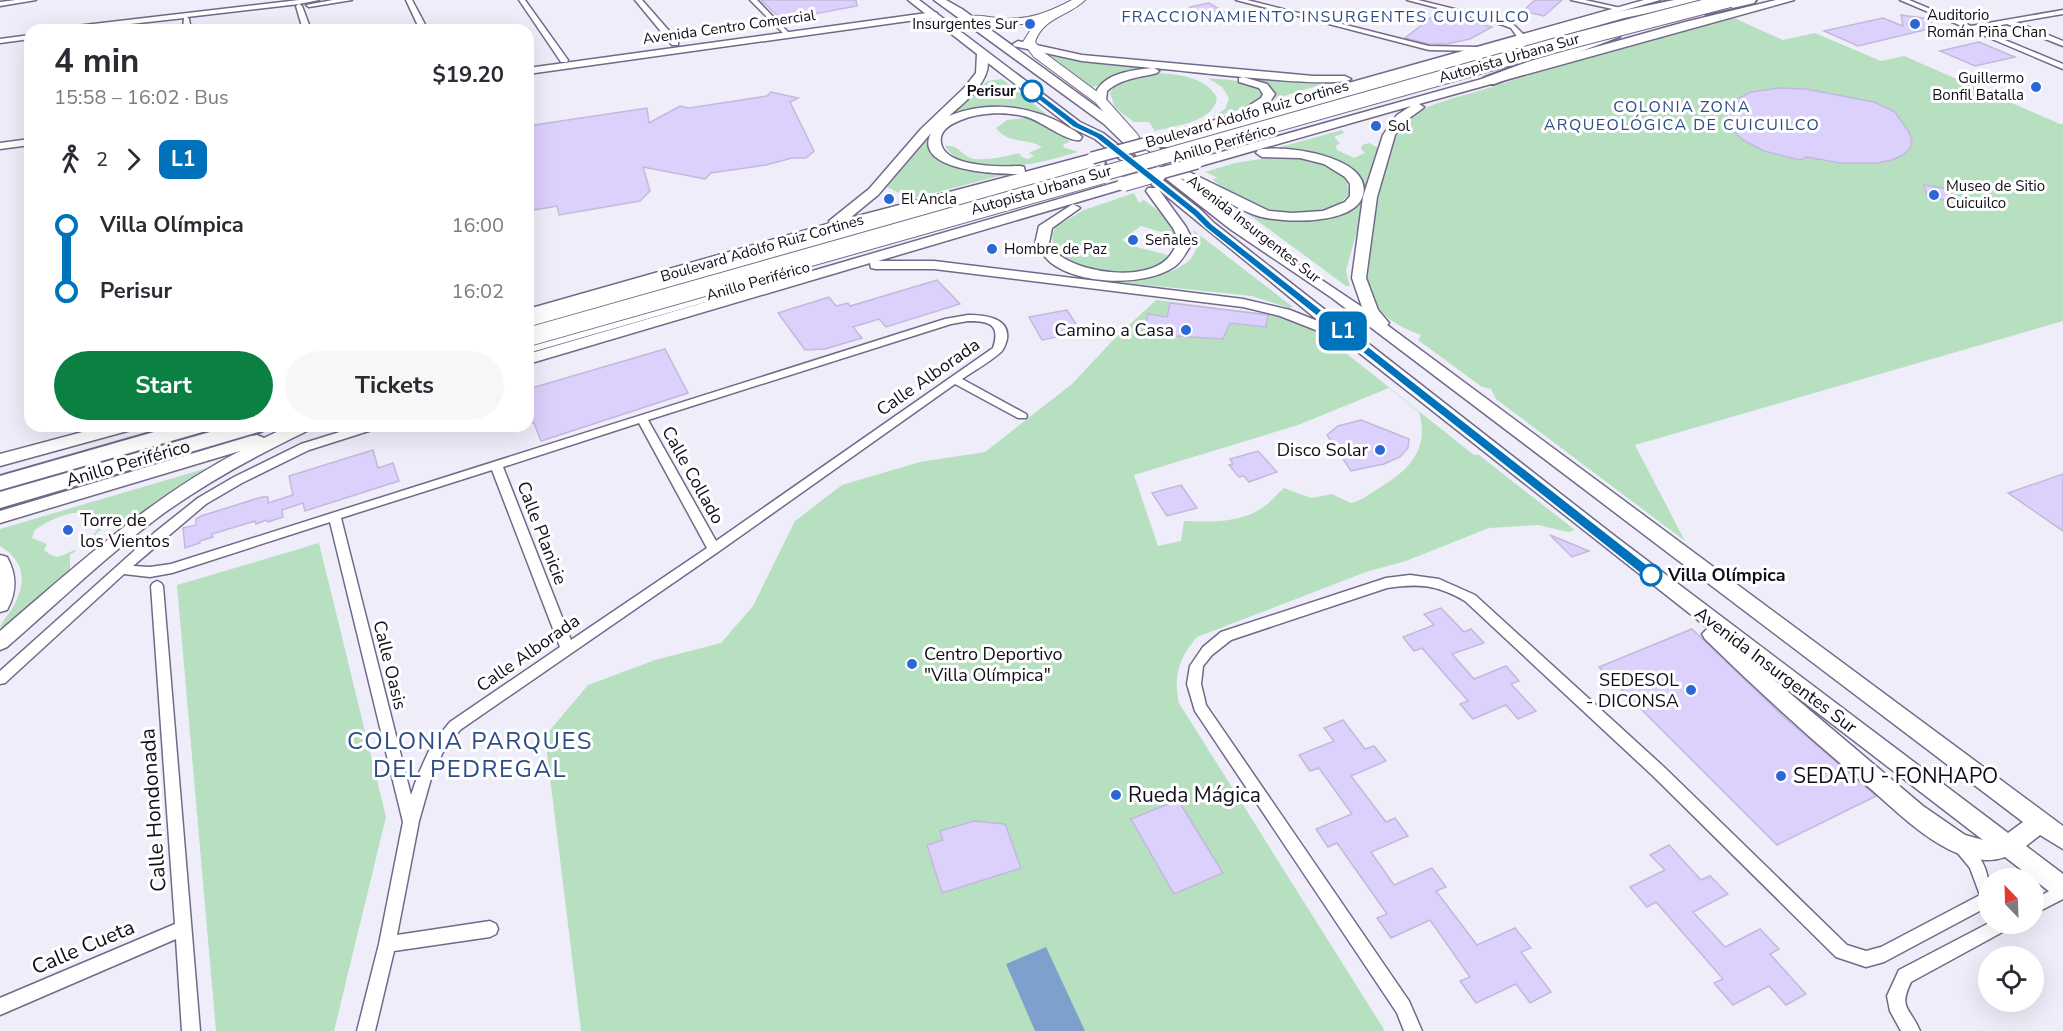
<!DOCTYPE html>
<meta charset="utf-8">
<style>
:root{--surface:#fff;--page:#f7f7f7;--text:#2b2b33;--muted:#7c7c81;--accent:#0b8043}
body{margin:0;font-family:"Nunito Sans",sans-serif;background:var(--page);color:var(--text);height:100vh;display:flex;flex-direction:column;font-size:22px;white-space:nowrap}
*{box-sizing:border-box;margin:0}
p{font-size:20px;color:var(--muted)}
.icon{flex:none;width:33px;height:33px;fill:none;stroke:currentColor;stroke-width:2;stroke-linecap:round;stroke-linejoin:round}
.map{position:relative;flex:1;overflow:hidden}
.drawer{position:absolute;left:24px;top:24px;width:510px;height:408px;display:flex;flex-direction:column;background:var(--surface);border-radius:18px;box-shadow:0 6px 24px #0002}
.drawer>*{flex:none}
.badge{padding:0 12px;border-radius:9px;font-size:21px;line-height:39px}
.needle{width:39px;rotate:337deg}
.buttons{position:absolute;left:1978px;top:868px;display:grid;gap:12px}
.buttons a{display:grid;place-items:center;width:66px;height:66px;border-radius:50%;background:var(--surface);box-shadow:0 6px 24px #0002;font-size:30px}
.map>.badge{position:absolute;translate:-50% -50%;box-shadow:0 0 0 3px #fff}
.legs{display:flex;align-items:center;gap:9px;height:66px;padding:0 30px;font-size:20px}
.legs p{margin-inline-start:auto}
.head{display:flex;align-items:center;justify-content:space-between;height:102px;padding:0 30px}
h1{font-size:33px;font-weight:700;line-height:45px}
.cta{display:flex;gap:12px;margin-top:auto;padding:12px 30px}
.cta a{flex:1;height:69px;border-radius:36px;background:var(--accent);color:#fff;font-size:24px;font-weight:700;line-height:69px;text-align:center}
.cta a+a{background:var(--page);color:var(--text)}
ul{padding:0 30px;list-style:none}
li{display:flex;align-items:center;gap:21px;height:66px;font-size:22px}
li i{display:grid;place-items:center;width:9px;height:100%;margin:0 8px;background:currentColor}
li i::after{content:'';width:15px;height:15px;margin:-8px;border:4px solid;border-radius:50%;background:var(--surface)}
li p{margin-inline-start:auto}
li:first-child i{background:linear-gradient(#0000 50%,currentColor 0)}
li:last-child i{background:linear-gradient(currentColor 50%,#0000 0)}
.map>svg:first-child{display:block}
</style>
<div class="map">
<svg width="2063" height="1031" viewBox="0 0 2063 1031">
<rect width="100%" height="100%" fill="#f0edfb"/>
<!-- green -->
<g fill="#b7e0c1" fill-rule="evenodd">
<path d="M1734 18 1783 40 1815 33 1881 61 1904 56 2060 124H2063V321L1635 445 1685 541 1496 399 1491 389 1482 387 1418 340 1421 335C1378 320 1359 295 1368 249 1373 224 1390 133 1407 119 1426 103 1464 96 1488 88 1569 62 1651 40 1734 18Z"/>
<path d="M1046 54 1071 58 1333 81 1271 100 1273 92C1261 70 1144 67 1120 74 1109 77 1103 87 1091 87Z"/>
<path d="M1160 73C1181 75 1206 77 1217 98 1214 122 1174 126 1155 131L1149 122H1134L1123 114 1115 107 1110 93C1121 76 1141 74 1160 73Z"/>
<path d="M1208 78C1225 80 1251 79 1263 92L1262 97 1245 108 1213 117 1225 109 1229 98 1222 87Z"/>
<polygon points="1002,79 1050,117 1025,110 999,108 942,124 987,81"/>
<path d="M1032 117 1049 125 1070 142 1064 144 1063 147 1078 152C1044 162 968 184 945 146 960 144 962 158 975 159 990 160 1004 157 1019 153L1022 157 1028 159 1034 156 1029 153 1042 147C1027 138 1008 144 996 128L1007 120Z"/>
<path d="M1342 130 1344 133 1334 137 1340 143 1336 146 1337 150 1354 158 1365 153 1361 149 1362 145 1369 143 1379 148 1346 271 1350 286H1346L1240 208C1279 223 1321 231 1358 205L1364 192 1362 183 1330 158 1298 150 1273 149Z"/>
<polygon points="933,133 950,164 983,174 1003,175 911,199 887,187"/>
<path d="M1280 156C1306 157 1326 162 1346 178L1349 194C1332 215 1300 219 1274 214 1254 210 1228 192 1212 179L1218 178 1205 172 1235 163Z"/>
<path d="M1134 193 1139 203 1144 200 1164 215 1182 238 1141 226 1122 240C1137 250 1156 250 1172 257 1145 286 1028 273 1057 223H1062L1084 210Z"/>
<path d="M1193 230 1293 307 1289 308 1252 296 1117 282C1143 280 1213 271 1193 230Z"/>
<path d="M1156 300 1277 315 1322 334 1474 455H1479L1575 530 1568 532 1538 525 1489 528 1406 561 1366 572 1197 637C1179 658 1173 676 1179 703L1385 1031H581L545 736 588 685 655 660 721 643 753 606 795 521 842 485 920 462 985 452 1072 384 1115 338ZM1389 388 1419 412C1430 451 1408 471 1376 490 1368 495 1361 501 1351 503L1332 494 1311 498 1284 488C1276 495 1268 505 1259 510 1237 523 1208 522 1184 521L1181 541 1158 546 1134 475 1298 425ZM1178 800 1223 873 1174 894 1131 819Z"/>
<path d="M214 466 172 491 125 524 103 528 95 535H93L98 529 92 515C75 507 49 520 35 530L32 538 47 544 44 550C60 563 61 553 77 550L70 555V570L3 628 0 627C3 620 9 614 13 607 27 583 25 561 0 546V529Z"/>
<polygon points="319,543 386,817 334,1031 216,1031 177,585"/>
</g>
<!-- water -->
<polygon fill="#7ea0cc" points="1046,947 1085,1031 1035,1031 1006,964"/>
<!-- building -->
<g fill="#dcd0fc" stroke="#c2b9db" stroke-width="1.5">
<polygon points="761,0 856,0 857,6 782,20"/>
<polygon points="1535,0 1562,0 1544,16 1523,11"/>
<polygon points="1209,3 1229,15 1210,20 1190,7"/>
<polygon points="1437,13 1492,27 1470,39 1447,44 1429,44 1405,38"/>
<polygon points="1901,15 1923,18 1930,20 1933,28 1858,46 1824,31 1883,18 1903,26"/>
<polygon points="1979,42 2015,57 1975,66 1940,51"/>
<polygon points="1779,88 1806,89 1874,102 1895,112 1909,132 1912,141 1910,148 1903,155 1892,160 1877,163 1840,163 1807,157 1800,160 1764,151 1743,140 1725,124 1725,118 1737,99 1751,92"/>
<polygon points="771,92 798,98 790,102 814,151 806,158 792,158 766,165 711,173 705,179 643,167 650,191 640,201 559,215 557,206 528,211 528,126 647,108 649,123 680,106 689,108 767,96"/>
<polygon points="1924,185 1954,190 1957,202 1927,197"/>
<polygon points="937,280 960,304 886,327 879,319 853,327 862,338 825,349 805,350 778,313 829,297 836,306 848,303 850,306"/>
<polygon points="1170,303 1268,315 1266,327 1230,323 1223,339 1144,334 1148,314 1167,317"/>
<polygon points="1067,310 1081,332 1042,340 1029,317"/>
<polygon points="665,349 688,393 541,441 534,423 528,422 528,389"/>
<polygon points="1361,420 1409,439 1408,448 1400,457 1384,464 1351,471 1327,435 1338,426"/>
<polygon points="373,450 378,468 393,463 399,481 305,511 303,503 282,510 283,517 268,522 267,520 256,524 255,521 212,534 213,537 200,541 200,543 185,548 183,528 196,525 196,519 201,516 262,497 268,497 268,503 293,495 289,476"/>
<polygon points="1258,451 1277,472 1249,482 1244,476 1239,477 1229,465 1233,464 1230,459"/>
<polygon points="2063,474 2063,531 2008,493"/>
<polygon points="1181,485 1197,508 1167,516 1152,493"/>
<polygon points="1550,535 1589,551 1572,557"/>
<polygon points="1441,608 1464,632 1471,629 1484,643 1452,654 1474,679 1506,666 1519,681 1511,684 1536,711 1518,719 1506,705 1473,719 1460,704 1468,701 1422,648 1414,651 1403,637 1434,625 1424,614"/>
<polygon points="1692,629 1785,718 1876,796 1777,845 1599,667"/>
<polygon points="1343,720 1365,749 1374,746 1386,761 1351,776 1386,822 1395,818 1408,836 1371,852 1394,885 1432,868 1446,887 1436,891 1477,945 1515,928 1531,948 1521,952 1551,992 1530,1003 1516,984 1476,1003 1460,981 1470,977 1430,920 1391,938 1377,918 1387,914 1337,843 1328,847 1316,829 1352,814 1319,768 1310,771 1299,755 1334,741 1324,728"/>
<polygon points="1178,800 1223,873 1174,894 1131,819"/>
<polygon points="974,821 1005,824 1021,868 942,893 927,845 943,840 940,831"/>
<polygon points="1669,845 1701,880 1710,876 1728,894 1693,912 1725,947 1760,929 1779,949 1770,954 1806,994 1786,1005 1769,986 1733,1005 1714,983 1723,979 1656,902 1647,907 1630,887 1665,870 1650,855"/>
</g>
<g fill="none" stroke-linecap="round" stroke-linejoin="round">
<defs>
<g id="minor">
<polygon points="16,0 36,0 0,6 0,2"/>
<polygon points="299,0 319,0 299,4 302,6 311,30 303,30 296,6 299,4 187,17 189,19 191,30 183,30 184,18 77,30 55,30 59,28"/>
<polygon points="333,0 352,0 309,7 306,5"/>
<polygon points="406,0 412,0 428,30 420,30"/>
<polygon points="519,0 525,0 568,60 567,62 561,62"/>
<polygon points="635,0 642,0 678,41 678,45 672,45"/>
<polygon points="750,0 757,0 789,33 789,35 785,35"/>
<polygon points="1236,0 1247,0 1429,46 1478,47 1482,49 1478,51 1429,50"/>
<polygon points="1407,0 1418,0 1507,22 1515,26 1525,36 1518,38 1511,28 1503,25"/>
<polygon points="1571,0 1585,0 1625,9 1622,11"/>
<polygon points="1900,0 1909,0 1971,26 2063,10 2063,14 2016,22 2063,41 2063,46 2007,24 1978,29 2063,64 2063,69"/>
<polygon points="30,35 30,39 0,43 0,39"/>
<path d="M968 315C983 315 1010 317 1007 339 1006 343 1004 349 1001 352 990 362 974 371 962 379L1026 414 1027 416 1026 418H1018L955 384 718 552 460 730 443 752 432 775 419 821 397 935 490 921 496 924 498 929 496 934 490 937 394 951 375 1031H357L379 944 403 822 330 522 172 573 150 577 124 574 5 683 0 684V671L154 533 198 498 234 477 301 444 359 426H377L375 429 309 450 242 483 206 504 133 566 150 567 171 564 945 319ZM968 321C989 321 1001 324 993 348L716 541 648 420 951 324ZM639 423 707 548 571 640 503 467ZM492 470 560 647 450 722 432 744 418 775 411 795 341 518Z"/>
<path d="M1410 575 1439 579 1475 595 1664 767 1847 945 1866 951 1881 947 1980 895 1970 868 1951 845 1954 840 1959 838C1966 841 1969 845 1974 851 1990 868 1989 884 1989 906L1884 962 1866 967 1836 957 1653 776 1465 601C1437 585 1419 583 1387 588L1231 640 1212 655 1203 666 1201 684 1206 705 1409 1001 1422 1031H1404L1397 1013 1195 711 1187 684 1190 666 1203 647 1221 632 1386 578Z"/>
<polygon points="157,581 161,583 163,586 200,1031 182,1031 176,939 0,1015 0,998 175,924 151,586 153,583"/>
<polygon points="2040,863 2046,865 2048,870 2046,875 2034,881 2034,879 2015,879 2017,874"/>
<polygon points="2063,884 2063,899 2034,914 2034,899"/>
<path d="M1989 923 2010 924 2008 929 1911 982C1898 1009 1910 1007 1920 1031H1901L1890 1011 1887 996 1899 970Z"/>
</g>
<g id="tertiary">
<polygon points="934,12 937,13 937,17 528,74 528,68"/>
<polygon points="30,139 30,145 0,149 0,143"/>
</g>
<g id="secondary">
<path d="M908 0H919L1080 122 1103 133 1201 210 1214 223 1616 537 2008 833 2023 822 1332 298 1230 229 1137 156 1104 124 934 0H946L962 9 1123 126 1124 131 1130 137 1176 175 1177 171H1187L1269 211 1292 213 1323 211 1345 202 1350 196V184L1345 177 1324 164 1300 158 1262 157 1256 153 1258 150C1282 144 1373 156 1363 195 1355 226 1281 223 1258 216 1240 211 1225 199 1209 191 1200 186 1190 182 1180 178L1259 238 1362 307 1352 278 1363 197 1383 135 1397 115 1411 106 1197 167 1191 163 1193 160 1685 22 1776 0H1794L1419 104 1424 107 1422 109 1405 121 1395 135 1377 197 1366 278 1378 310 1389 323 1387 325 2063 826V849L2040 835 2026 846 2063 874V899L2055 896 2005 857C1985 864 1966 858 1948 849 1919 834 1896 811 1872 790 1814 742 1759 692 1705 639L1702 634 1708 628 1339 337 1331 336 1280 316 1243 307 934 269H876L871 268 870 263 528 364V354L1124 180 1130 184 1129 187 878 261H934L1243 299 1290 310 1320 322 1159 190 1186 227 1193 241C1188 249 1182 262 1174 267 1144 287 1078 285 1050 262 1045 257 1039 250 1035 244L1039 226 1073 204 1080 208 1052 228 1049 243C1053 248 1057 254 1062 257 1086 273 1142 281 1166 260 1171 256 1175 247 1179 241L1173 228 1146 191 1148 188H1156L1095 139 1072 128 988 63C988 84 964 103 949 116 987 101 1027 105 1063 124 1069 128 1077 131 1082 137L1080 140C1068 142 1043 123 1030 118 1010 111 980 112 961 120 953 123 943 128 941 137 936 168 1001 167 1020 166L1024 167 1025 172 1092 154 1098 158 1096 161 808 238 528 318V309L831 223 829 221 869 189 921 129 964 88 976 73 977 54ZM931 133C912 171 998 174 1018 174L850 218 878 195ZM1766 673 1983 840 1965 835 1923 806Z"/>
<polygon points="1644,0 1660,0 1159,144 1155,145 1149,141 1151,138 1247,111 1247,107 1261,98 1263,94 1259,88 1239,82 1239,78 1243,77 1267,84 1275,94 1270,102 1263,107"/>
<path d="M1018 41 1082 55 1313 76H1345L1351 79C1338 90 1181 70 1154 68L1159 71 1157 73C1138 78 1122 78 1107 91L1106 100 1100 103 1094 100C1097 74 1131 70 1152 68L1082 61 1014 46 1013 44Z"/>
<polygon points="105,426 133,426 131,430 0,466 0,454"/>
<path d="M289 426 309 427 307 431C257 455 209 481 164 513 108 554 59 602 7 647L0 650V631C77 565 150 498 240 451L0 523V511L251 436 257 435 264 438Z"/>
<path d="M0 555 7 557C17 575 17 592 7 610L0 612Z"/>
</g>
<path id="primary" d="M1072 0H1085C1069 16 1043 17 1035 42L1042 51 1104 97 1137 134 1139 137 1137 140H1127L1096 103 1034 57 1023 42 1035 23C1018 24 976 29 963 19 972 12 993 18 1005 19 1032 19 1049 12 1072 0Z"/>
<g id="motorway">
<polygon points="1674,0 1698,0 1692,4 1624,18 1171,147 1161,147 1158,144 1161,141 1617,12"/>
<polygon points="1733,0 1756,0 1754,3 1706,14 1700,10 1701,7"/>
<polygon points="1614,30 1619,31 1621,34 1619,37 1494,84 1484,84 1482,81 1484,78"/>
<polygon points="1097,158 1103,160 1105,163 1103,166 528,328 528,316"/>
<polygon points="783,269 789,270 792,274 789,278 528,353 528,341"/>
<polygon points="175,426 209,426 206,431 0,490 0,476"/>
<polygon points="231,426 265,426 262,431 0,508 0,492"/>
</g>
</defs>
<!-- minor casing -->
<use href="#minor" stroke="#726989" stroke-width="3"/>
<!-- tertiary casing -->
<use href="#tertiary" stroke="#726989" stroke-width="3"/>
<!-- secondary casing -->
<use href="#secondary" stroke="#726989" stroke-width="3"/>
<!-- primary casing -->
<use href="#primary" stroke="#726989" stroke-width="2"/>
<!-- motorway casing -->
<use href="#motorway" stroke="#726989" stroke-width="4"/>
<!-- minor -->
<use href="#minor" fill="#fff" fill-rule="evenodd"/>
<!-- tertiary -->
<use href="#tertiary" fill="#fff" fill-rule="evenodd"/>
<!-- secondary -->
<use href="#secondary" fill="#fff" fill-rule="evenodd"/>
<!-- primary -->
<use href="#primary" fill="#fff" fill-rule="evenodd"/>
<!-- motorway -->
<use href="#motorway" fill="#fff" fill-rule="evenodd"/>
<defs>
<g id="secondary-bridge-far1">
<polyline points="1092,158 1155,141"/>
<polyline points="1154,175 1197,163"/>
</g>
<polyline id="secondary-bridge" points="1124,184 1159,174"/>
<polyline id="motorway-bridge-far1" points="1098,175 1564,43 1730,0"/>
<polyline id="motorway-bridge" points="528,337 1103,174"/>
</defs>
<!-- secondary-bridge-far1 casing -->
<use href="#secondary-bridge-far1" stroke="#726989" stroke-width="14" stroke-linecap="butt"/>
<!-- secondary-bridge casing -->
<use href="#secondary-bridge" stroke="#726989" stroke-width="16" stroke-linecap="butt"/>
<!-- motorway-bridge-far1 casing -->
<use href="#motorway-bridge-far1" stroke="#726989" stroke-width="16" stroke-linecap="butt"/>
<!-- motorway-bridge casing -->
<use href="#motorway-bridge" stroke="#726989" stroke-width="20" stroke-linecap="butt"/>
<!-- secondary-bridge-far1 -->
<use href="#secondary-bridge-far1" stroke="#fff" stroke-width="11"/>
<!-- secondary-bridge -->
<use href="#secondary-bridge" stroke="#fff" stroke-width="14"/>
<!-- motorway-bridge-far1 -->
<use href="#motorway-bridge-far1" stroke="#fff" stroke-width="14"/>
<!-- motorway-bridge -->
<use href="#motorway-bridge" stroke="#fff" stroke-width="18"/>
</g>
<!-- line-1 -->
<polygon fill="#0072bc" stroke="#fff" stroke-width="1.5" points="1030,90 1035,90 1079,123 1102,134 1199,211 1212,224 1655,571 1655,578 1646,578 1206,228 1193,215 1096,138 1073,127 1030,93"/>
<!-- markers -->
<g fill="#2a67d4" stroke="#fff" stroke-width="2">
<circle cx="1030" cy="24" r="6"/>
<circle cx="1915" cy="24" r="6"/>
<circle cx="2036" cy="87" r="6"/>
<circle cx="1376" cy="126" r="6"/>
<circle cx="1934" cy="195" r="6"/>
<circle cx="889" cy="199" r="6"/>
<circle cx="1133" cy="240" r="6"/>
<circle cx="992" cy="249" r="6"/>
<circle cx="1186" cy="330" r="6"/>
<circle cx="1380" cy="450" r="6"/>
<circle cx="68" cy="530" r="6"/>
<circle cx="912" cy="664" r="6"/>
<circle cx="1691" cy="690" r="6"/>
<circle cx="1781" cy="776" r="6"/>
<circle cx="1116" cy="795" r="6"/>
</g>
<g fill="#fff" stroke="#0072bc" stroke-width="3">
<circle cx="1032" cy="91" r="10"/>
<circle cx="1651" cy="575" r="10"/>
</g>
<g text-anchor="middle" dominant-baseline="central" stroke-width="6" stroke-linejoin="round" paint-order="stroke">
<!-- far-poi labels -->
<g font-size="15" fill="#110d19" stroke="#fff" text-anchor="start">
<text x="1927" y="15">Auditorio<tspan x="1927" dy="17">Román Piña Chan</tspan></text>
<text x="1018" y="24" text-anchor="end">Insurgentes Sur</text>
<text x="2024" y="78" text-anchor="end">Guillermo<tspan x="2024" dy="17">Bonfil Batalla</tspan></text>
<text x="1388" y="126">Sol</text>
<text x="1946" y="186">Museo de Sitio<tspan x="1946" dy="17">Cuicuilco</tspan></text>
<text x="901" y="199">El Ancla</text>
<text x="1145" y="240">Señales</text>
<text x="1004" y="249">Hombre de Paz</text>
</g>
<!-- far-street labels -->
<g font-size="15" fill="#110d19" stroke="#fff">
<text transform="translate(729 27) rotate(-8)">Avenida Centro Comercial</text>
<text transform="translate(1509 58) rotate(-16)">Autopista Urbana Sur</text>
<text transform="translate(1247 114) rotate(-16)">Boulevard Adolfo Ruiz Cortines</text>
<text transform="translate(1224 143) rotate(-16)">Anillo Periférico</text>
<text transform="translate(1041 190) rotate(-16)">Autopista Urbana Sur</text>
<text transform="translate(1254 229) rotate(38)">Avenida Insurgentes Sur</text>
<text transform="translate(762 248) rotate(-16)">Boulevard Adolfo Ruiz Cortines</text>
<text transform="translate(758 281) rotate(-16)">Anillo Periférico</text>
</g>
<!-- far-stop labels -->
<g font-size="15" font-weight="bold" fill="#110d19" stroke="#fff" text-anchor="end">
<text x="1016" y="91">Perisur</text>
</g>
<!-- far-neighbourhood labels -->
<g font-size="16" letter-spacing="1.5" fill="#2e4d85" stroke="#fff">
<text x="1326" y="17">FRACCIONAMIENTO INSURGENTES CUICUILCO</text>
<text x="1682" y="107">COLONIA ZONA<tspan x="1682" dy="18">ARQUEOLÓGICA DE CUICUILCO</tspan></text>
</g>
<!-- poi labels -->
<g font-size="18" fill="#110d19" stroke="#fff" text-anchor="end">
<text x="1174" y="330">Camino a Casa</text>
<text x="1368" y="450">Disco Solar</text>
<text x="80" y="520" text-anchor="start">Torre de<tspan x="80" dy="21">los Vientos</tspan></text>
<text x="924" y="654" text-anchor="start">Centro Deportivo<tspan x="924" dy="21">"Villa Olímpica"</tspan></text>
<text x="1679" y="680">SEDESOL<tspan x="1679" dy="21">- DICONSA</tspan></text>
</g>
<!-- street labels -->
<g font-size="18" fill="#110d19" stroke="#fff">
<text transform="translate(928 377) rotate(-35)">Calle Alborada</text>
<text transform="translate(128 463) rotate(-16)">Anillo Periférico</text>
<text transform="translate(693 475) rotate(61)">Calle Collado</text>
<text transform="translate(542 533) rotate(69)">Calle Planicie</text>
<text transform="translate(528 653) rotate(-35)">Calle Alborada</text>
<text transform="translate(390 665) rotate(76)">Calle Oasis</text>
<text transform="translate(1776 670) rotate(37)">Avenida Insurgentes Sur</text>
</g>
<!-- stop labels -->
<g font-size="18" font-weight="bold" fill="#110d19" stroke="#fff" text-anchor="start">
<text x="1668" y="575">Villa Olímpica</text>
</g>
<!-- near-poi labels -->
<g font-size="21" fill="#110d19" stroke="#fff" text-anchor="start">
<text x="1793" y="776">SEDATU - FONHAPO</text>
<text x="1128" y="795">Rueda Mágica</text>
</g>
<!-- near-street labels -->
<g font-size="21" fill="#110d19" stroke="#fff">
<text transform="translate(153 810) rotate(-94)">Calle Hondonada</text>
<text transform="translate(83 947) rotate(-23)">Calle Cueta</text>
</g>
<!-- near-neighbourhood labels -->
<g font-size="24" letter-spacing="1.5" fill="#2e4d85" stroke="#fff">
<text x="470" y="741">COLONIA PARQUES<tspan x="470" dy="28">DEL PEDREGAL</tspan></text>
</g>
</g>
</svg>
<div class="buttons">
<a><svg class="needle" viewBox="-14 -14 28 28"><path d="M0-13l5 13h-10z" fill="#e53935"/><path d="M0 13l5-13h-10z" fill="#7c7c81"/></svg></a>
<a><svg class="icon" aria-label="locate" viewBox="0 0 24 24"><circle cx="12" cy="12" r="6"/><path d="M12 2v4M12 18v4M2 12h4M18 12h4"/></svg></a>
</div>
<b class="badge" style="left:1343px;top:331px;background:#0072bc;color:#fff">L1</b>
<section class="drawer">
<div class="head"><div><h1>4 min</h1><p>15:58 – 16:02 · Bus</p></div><b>$19.20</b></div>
<div class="legs"><svg class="icon" aria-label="walk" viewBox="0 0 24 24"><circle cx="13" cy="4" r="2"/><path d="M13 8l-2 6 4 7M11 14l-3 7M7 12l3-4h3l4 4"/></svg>2<svg class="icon" aria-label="forward" viewBox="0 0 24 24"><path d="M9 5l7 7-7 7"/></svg><b class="badge" style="background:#0072bc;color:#fff">L1</b></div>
<ul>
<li><i style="color:#0072bc"></i><b>Villa Olímpica</b><p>16:00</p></li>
<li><i style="color:#0072bc"></i><b>Perisur</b><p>16:02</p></li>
</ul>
<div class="cta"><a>Start</a><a>Tickets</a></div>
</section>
</div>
